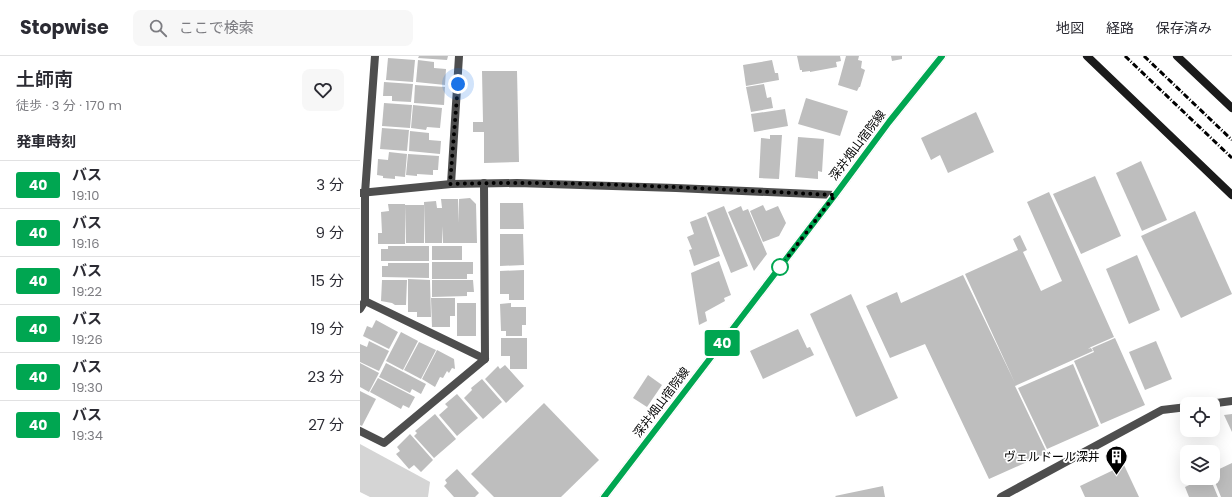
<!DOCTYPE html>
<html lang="ja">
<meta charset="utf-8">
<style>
:root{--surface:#fff;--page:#f7f7f7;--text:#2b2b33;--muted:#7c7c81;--line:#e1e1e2}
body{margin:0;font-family:Poppins,"Noto Sans JP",sans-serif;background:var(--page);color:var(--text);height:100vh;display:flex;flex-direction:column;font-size:15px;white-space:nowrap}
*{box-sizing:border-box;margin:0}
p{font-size:13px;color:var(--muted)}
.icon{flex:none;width:22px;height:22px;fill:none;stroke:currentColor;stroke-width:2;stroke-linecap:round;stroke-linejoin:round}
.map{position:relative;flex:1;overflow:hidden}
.drawer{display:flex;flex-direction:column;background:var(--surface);width:360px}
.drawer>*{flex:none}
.badge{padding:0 8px;border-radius:3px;font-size:14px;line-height:26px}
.tools{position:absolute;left:820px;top:341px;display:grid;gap:8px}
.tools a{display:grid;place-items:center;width:40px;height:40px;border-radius:8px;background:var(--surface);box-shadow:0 4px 16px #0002;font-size:20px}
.you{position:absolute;width:20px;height:20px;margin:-10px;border:3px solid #fff;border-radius:50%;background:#1a73e8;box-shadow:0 0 0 6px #1a73e833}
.map>.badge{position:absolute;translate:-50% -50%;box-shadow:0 0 0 2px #fff}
h2{padding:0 16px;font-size:15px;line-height:36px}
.round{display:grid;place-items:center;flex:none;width:42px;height:42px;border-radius:8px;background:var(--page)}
.head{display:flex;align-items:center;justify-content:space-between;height:68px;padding:0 16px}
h1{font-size:19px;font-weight:600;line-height:30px}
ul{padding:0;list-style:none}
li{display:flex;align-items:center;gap:12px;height:48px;padding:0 16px;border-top:1px solid var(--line)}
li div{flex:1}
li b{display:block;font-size:15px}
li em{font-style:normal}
li .badge{min-width:44px;font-weight:700;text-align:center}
header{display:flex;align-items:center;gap:24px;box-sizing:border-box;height:56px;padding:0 20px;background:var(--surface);border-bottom:1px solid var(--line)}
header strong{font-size:19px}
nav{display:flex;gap:22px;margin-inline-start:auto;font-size:14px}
.search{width:280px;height:36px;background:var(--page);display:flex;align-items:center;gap:10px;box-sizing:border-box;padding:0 14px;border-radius:8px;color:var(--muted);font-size:15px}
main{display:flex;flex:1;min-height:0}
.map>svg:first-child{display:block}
</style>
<header>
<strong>Stopwise</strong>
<div class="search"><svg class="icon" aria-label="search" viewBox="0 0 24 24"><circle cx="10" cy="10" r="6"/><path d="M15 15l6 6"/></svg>ここで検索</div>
<nav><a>地図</a><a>経路</a><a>保存済み</a></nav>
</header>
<main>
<section class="drawer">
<div class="head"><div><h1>土師南</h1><p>徒歩 · 3 分 · 170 m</p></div><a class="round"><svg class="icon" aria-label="heart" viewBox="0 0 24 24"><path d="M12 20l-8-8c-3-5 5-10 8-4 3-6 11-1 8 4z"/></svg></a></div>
<h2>発車時刻</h2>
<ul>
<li><span class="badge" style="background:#00a651;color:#fff">40</span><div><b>バス</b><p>19:10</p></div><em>3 分</em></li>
<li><span class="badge" style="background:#00a651;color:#fff">40</span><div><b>バス</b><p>19:16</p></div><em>9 分</em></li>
<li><span class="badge" style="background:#00a651;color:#fff">40</span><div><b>バス</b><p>19:22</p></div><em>15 分</em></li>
<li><span class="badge" style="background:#00a651;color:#fff">40</span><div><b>バス</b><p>19:26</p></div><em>19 分</em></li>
<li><span class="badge" style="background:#00a651;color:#fff">40</span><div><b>バス</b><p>19:30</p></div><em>23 分</em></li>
<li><span class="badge" style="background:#00a651;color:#fff">40</span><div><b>バス</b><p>19:34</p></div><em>27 分</em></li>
</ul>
</section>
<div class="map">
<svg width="872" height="441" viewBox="0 0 872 441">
<rect width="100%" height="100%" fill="#fff"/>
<!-- green -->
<polygon fill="#d5d5d5" points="0,388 70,426 68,441 10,441 0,436"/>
<!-- building -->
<g fill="#bebebe">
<polygon points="59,0 88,0 87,4 58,2"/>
<polygon points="437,0 480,0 481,5 476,6 477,11 450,16 450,15 442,16 442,14 440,14"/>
<polygon points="486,0 499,0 498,4 502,5 501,12 505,14 500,31 499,31 497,35 478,29"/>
<polygon points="531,0 542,0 542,3 532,5"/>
<polygon points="28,2 55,4 53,26 26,24"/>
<polygon points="58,4 74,6 74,12 86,13 85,29 56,26"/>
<polygon points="412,4 415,17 418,17 419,24 386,30 383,9"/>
<polygon points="122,15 157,15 159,106 124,107 124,76 113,76 113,66 123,66"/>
<polygon points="24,26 53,28 51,46 32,45 32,40 23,40"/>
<polygon points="404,28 407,42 411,41 413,52 391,56 386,31"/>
<polygon points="55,29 85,31 84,49 54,47"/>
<polygon points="446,42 488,55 480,80 438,68"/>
<polygon points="24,47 52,49 50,72 22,70"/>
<polygon points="53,49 82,52 80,72 67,71 66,74 51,72"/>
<polygon points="425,53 428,70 394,76 391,58"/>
<polygon points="616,56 634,96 588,117 580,99 571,104 561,82"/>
<polygon points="22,72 49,74 47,95 20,93"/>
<polygon points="50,75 69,77 69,84 81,85 80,98 49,95"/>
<polygon points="410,79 422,79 419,123 399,122 401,82 410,83"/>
<polygon points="438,81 464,83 462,116 458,115 458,123 435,121"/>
<polygon points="29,96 47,98 45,121 35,120 35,123 23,122 23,120 17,119 18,103 28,104"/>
<polygon points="48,98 79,100 78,114 73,114 73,119 57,118 57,120 46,119"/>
<polygon points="781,105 807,164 782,175 756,117"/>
<polygon points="735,120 761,180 721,198 693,138"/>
<polygon points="689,136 754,281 731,291 730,288 731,291 728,293 731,292 733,295 655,330 687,397 629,423 565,288 530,302 506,250 537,236 541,247 603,219 655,327 605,218 658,194 653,183 660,179 667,194 663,196 681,235 702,225 667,146"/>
<polygon points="110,142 116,148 117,187 83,187 82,170 82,187 65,187 64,146 76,145 77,152 82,152 81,143 98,143 99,167 99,143"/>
<polygon points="140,147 163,147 164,173 140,173"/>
<polygon points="28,148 45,148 45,188 18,188 18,177 22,177 21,156 29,155"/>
<polygon points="45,149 64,149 64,187 46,187"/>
<polygon points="403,149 406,155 418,150 426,167 419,180 403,186 390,155"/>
<polygon points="364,150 388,210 371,217 347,157"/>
<polygon points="381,150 383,155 388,153 407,198 394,215 368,156"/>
<polygon points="835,155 872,238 821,262 781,180"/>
<polygon points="346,160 360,200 334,210 329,194 332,193 327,181 334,178 330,166"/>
<polygon points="140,178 163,178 164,209 140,210"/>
<polygon points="28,190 69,190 69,205 21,205 21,193 28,193"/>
<rect x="72" y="190" width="30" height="14"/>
<polygon points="777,199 800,254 769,268 746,213"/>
<polygon points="359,205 371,239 364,242 365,245 345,256 347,265 339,269 331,217"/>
<polygon points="72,206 113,206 113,218 107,218 107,223 72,223"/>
<polygon points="28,207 69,207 69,222 22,221 22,210 28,210"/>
<polygon points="164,214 164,244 149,244 149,238 140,238 140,215"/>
<polygon points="48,223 70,224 71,261 57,261 57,256 48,256"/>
<polygon points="22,224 47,224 46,249 35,249 32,247 21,245"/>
<polygon points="72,224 113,224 114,236 107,236 107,240 72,241"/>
<polygon points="491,238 538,342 496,361 450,258"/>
<polygon points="71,242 95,242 95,260 90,260 90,271 72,271"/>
<rect x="97" y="247" width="19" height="33"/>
<polygon points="151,247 151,251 166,251 166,269 162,269 162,280 146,280 146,275 141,275 140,248"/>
<polygon points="16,264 38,276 29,293 3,280 7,270 12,272"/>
<polygon points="438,273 447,292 450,291 454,299 403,323 390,295"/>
<polygon points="41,276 58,285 43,314 26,305"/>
<polygon points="141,282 167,282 167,313 150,313 150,300 141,300"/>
<polygon points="755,282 785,349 741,368 714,305 734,296 732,292"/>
<polygon points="9,285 29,295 19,315 0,306 0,288 7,291"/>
<polygon points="796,285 812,323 785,334 769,296"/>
<polygon points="59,286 76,294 61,323 44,314"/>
<polygon points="77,294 94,303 95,313 92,312 89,317 87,315 83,322 80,321 75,331 62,323"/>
<polygon points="0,307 19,317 9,336 0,331"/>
<polygon points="26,307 66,328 61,338 52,333 50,337 19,321"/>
<polygon points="713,308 739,370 687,393 658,332"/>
<polygon points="145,309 164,330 146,347 125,323 138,310 140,313"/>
<polygon points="288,319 302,329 287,351 273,342"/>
<polygon points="18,322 55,341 49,352 43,349 41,353 10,336"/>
<polygon points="122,323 142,346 123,363 104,342 112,334 111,332"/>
<polygon points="0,335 16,343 2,370 0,369"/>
<polygon points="97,338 118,362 97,380 79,359 88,351 85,348"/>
<polygon points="184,347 239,404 201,441 134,441 111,418"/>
<polygon points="75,358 96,383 74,402 54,380 57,377 55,375"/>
<polygon points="872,358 872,376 864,359"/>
<polygon points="50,378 73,404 61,416 54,409 49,413 36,398 40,395 37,391"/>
<polygon points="872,407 872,441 861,441 853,421 853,416"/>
<polygon points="764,409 779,441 725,441 720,430"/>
<polygon points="97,413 119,437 115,441 94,441 84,430 87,427 85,424"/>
<polygon points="840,422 850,422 858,441 829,441 825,431 840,424"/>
<polygon points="523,430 525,441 476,441 475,440"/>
</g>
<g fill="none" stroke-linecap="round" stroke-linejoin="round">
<!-- street -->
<g stroke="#4e4e4e" stroke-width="8">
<polyline points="91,128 99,0"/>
<polyline points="0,137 91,128 157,127 316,132 475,139"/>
<polyline points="5,245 125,303"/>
<polyline points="0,253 5,245 5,137 15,0"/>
<polyline points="849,348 872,345"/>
<polyline points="0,375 24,387 125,303 124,127"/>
<polyline points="641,441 802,354 827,351"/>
</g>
<!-- secondary -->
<g stroke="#1b1b1b" stroke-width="8">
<polyline points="727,0 872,139"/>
<polyline points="817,0 872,52"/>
<polyline points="244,441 475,139 529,66 582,0"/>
</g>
<!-- rail -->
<g stroke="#000" stroke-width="3" stroke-dasharray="6 2 1 2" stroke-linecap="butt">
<polyline points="765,0 872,102"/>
<polyline points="784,0 872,84"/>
</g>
</g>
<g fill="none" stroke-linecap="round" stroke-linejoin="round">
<defs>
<polyline id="line" points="244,441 475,139 529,66 582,0"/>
</defs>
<!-- line casing -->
<use href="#line" stroke="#fff" stroke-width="9"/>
<!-- line -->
<use href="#line" stroke="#00a651" stroke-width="6"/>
<!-- walk -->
<path stroke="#000" stroke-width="4" stroke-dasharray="0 7.2" d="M98 28 90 128C218 124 347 133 475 139L420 211"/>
</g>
<!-- icons -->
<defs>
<symbol id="building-pin" viewBox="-11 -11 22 30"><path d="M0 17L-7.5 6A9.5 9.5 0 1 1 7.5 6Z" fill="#000" stroke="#fff"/><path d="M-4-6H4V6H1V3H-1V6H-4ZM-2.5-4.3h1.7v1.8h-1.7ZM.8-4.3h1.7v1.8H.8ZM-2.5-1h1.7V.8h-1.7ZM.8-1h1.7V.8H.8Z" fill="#fff"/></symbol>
</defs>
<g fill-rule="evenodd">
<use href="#building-pin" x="744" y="388" width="25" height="34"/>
</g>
<!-- markers -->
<circle fill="#fff" stroke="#00a651" stroke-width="2" cx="420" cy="211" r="8"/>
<g text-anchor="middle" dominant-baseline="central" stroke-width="3.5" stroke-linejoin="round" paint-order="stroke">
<!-- street labels -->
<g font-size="12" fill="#000" stroke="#fff">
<text transform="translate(497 89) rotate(-53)">深井畑山宿院線</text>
<text transform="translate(301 346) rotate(-53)">深井畑山宿院線</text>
</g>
<!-- poi labels -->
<g font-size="12" fill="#000" stroke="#fff" text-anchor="end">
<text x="740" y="400">ヴェルドール深井</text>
</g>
</g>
</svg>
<div class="tools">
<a><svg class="icon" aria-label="locate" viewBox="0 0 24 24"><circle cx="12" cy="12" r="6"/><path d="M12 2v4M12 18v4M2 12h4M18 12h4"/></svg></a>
<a><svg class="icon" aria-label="layers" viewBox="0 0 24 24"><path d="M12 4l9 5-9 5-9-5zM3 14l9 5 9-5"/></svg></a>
</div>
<div class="you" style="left:98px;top:28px"></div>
<b class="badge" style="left:362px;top:287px;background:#00a651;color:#fff">40</b>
</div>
</main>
